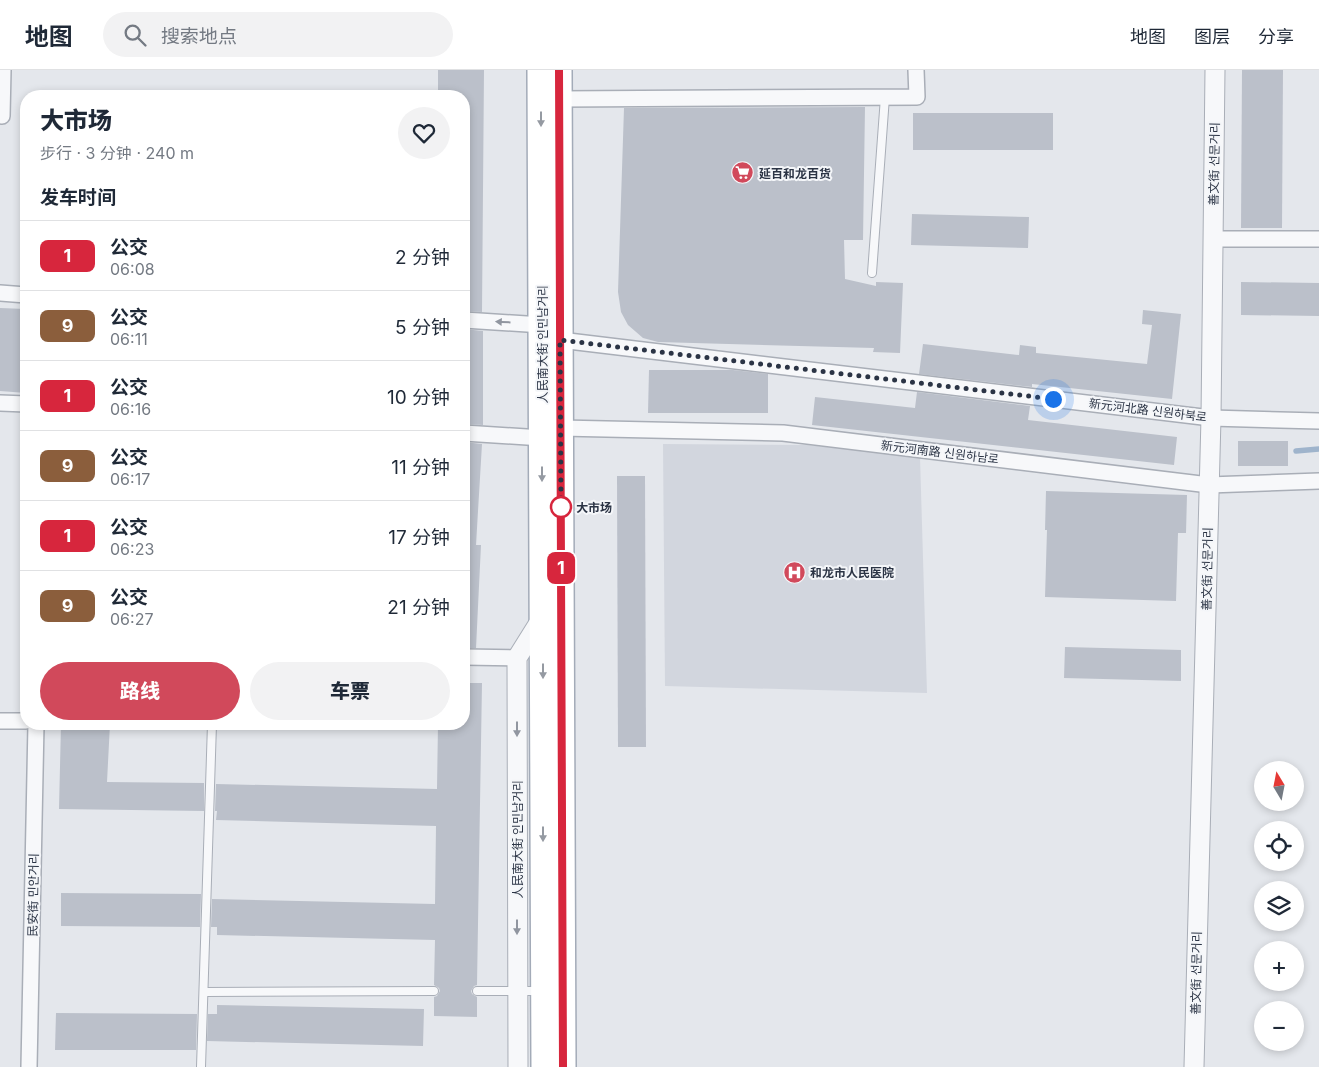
<!DOCTYPE html>
<html lang="zh">
<meta charset="utf-8">
<style>
:root{--surface:#fff;--page:#f2f2f3;--text:#1f2937;--muted:#747a83;--line:#e0e1e3;--accent:#d1495b}
body{margin:0;font-family:Inter,"Noto Sans SC","Noto Sans KR",sans-serif;background:var(--page);color:var(--text);height:100vh;display:flex;flex-direction:column;font-size:19px;white-space:nowrap}
*{box-sizing:border-box;margin:0}
p{font-size:16px;color:var(--muted)}
.icon{flex:none;width:28px;height:28px;fill:none;stroke:currentColor;stroke-width:2;stroke-linecap:round;stroke-linejoin:round}
.map{position:relative;flex:1;overflow:hidden}
.side{position:absolute;left:20px;top:20px;width:450px;height:640px;display:flex;flex-direction:column;background:var(--surface);border-radius:20px;box-shadow:0 2px 8px #0003}
.side>*{flex:none}
.badge{padding:0 10px;border-radius:8px;font-size:18px;line-height:32px}
.needle{width:32px;rotate:350deg}
.fabs{position:absolute;left:1254px;top:691px;display:grid;gap:10px}
.fabs a{display:grid;place-items:center;width:50px;height:50px;border-radius:50%;background:var(--surface);box-shadow:0 2px 8px #0003;font-size:25px}
.you{position:absolute;width:25px;height:25px;margin:-12px;border:4px solid #fff;border-radius:50%;background:#1a73e8;box-shadow:0 0 0 8px #1a73e833}
.map>.badge{position:absolute;translate:-50% -50%;box-shadow:0 0 0 2px #fff}
h2{padding:0 20px;font-size:19px;line-height:45px}
.round{display:grid;place-items:center;flex:none;width:52px;height:52px;border-radius:26px;background:var(--page)}
.overview{display:flex;align-items:center;justify-content:space-between;height:85px;padding:0 20px}
h1{font-size:24px;font-weight:800;line-height:38px}
.action{display:flex;gap:10px;margin-top:auto;padding:10px 20px}
.action a{flex:1;height:58px;border-radius:30px;background:var(--accent);color:#fff;font-size:20px;font-weight:800;line-height:58px;text-align:center}
.action a+a{background:var(--page);color:var(--text)}
ul{padding:0;list-style:none}
li{display:flex;align-items:center;gap:15px;height:70px;padding:0 20px;border-top:1px solid var(--line)}
li div{flex:1}
li b{display:block;font-size:19px}
li em{font-style:normal}
li .badge{min-width:55px;font-weight:700;text-align:center}
header{display:flex;align-items:center;gap:30px;box-sizing:border-box;height:70px;padding:0 25px;background:var(--surface);border-bottom:1px solid var(--line)}
header strong{font-size:24px}
nav{display:flex;gap:28px;margin-inline-start:auto;font-size:18px}
.search{width:350px;height:45px;background:var(--page);display:flex;align-items:center;gap:12px;box-sizing:border-box;padding:0 18px;border-radius:28px;color:var(--muted);font-size:19px}
.map>svg:first-child{display:block}
</style>
<header>
<strong>地图</strong>
<div class="search"><svg class="icon" aria-label="search" viewBox="0 0 24 24"><circle cx="10" cy="10" r="6"/><path d="M15 15l6 6"/></svg>搜索地点</div>
<nav><a>地图</a><a>图层</a><a>分享</a></nav>
</header>
<div class="map">
<svg width="1319" height="997" viewBox="0 0 1319 997">
<rect width="100%" height="100%" fill="#e4e7ec"/>
<!-- built -->
<polygon fill="#d2d6de" points="663,374 807,375 920,387 927,623 665,616"/>
<g fill="none" stroke-linecap="round" stroke-linejoin="round">
<!-- stream -->
<polyline stroke="#9fb4cc" stroke-width="5.5" points="1296,381 1319,379"/>
</g>
<!-- building -->
<g fill="#bbc0ca">
<polygon points="438,0 484,0 482,242 464,241 464,26 438,26"/>
<polygon points="1242,0 1283,0 1282,158 1241,158"/>
<polygon points="865,37 863,170 844,170 845,209 876,216 876,212 903,213 900,283 873,282 874,278 658,272 643,268 628,255 621,242 618,222 624,38"/>
<rect x="913" y="43" width="140" height="37"/>
<polygon points="912,144 1029,147 1028,178 911,175"/>
<polygon points="1241,212 1319,213 1319,246 1241,245"/>
<polygon points="0,238 26,239 26,323 0,321"/>
<polygon points="1143,240 1181,244 1172,329 1032,314 1032,317 919,304 923,274 1019,285 1020,275 1036,277 1036,283 1147,294 1152,255 1142,254"/>
<polygon points="464,259 483,261 483,355 464,354"/>
<polygon points="649,300 733,300 768,304 768,343 648,343"/>
<polygon points="917,322 1030,336 1028,350 1177,367 1174,395 812,355 815,327 915,338"/>
<rect x="1238" y="371" width="50" height="25"/>
<polygon points="464,372 482,374 476,475 481,475 476,578 464,578"/>
<polygon points="617,406 645,406 646,677 618,677"/>
<polygon points="1046,421 1187,425 1186,463 1178,463 1176,531 1045,527 1047,460 1045,460"/>
<polygon points="1065,577 1181,580 1181,611 1064,608"/>
<polygon points="464,613 482,613 477,915 474,916 471,921 472,924 477,927 477,947 434,946 434,927 437,926 440,921 439,918 434,915 435,870 217,865 217,857 211,857 212,829 435,834 436,756 216,750 217,741 215,741 216,714 437,719 438,654 464,654"/>
<polygon points="61,654 110,654 107,712 204,713 204,741 59,739"/>
<polygon points="61,823 201,824 200,857 61,856"/>
<polygon points="217,935 424,939 423,976 207,971 208,944 217,944"/>
<polygon points="56,943 197,944 196,980 55,980"/>
</g>
<g fill="none" stroke-linecap="round" stroke-linejoin="round">
<defs>
<g id="service">
<polyline points="872,203 885,27"/>
<polyline points="477,921 542,921"/>
<polyline points="204,922 434,921"/>
<polyline points="201,997 212,654"/>
</g>
<g id="minor">
<polyline points="560,29 917,27 916,0"/>
<polyline points="2,46 3,0"/>
<polyline points="1213,169 1319,169"/>
<polyline points="0,223 26,225"/>
<polyline points="464,250 542,255"/>
<polyline points="560,270 1211,348 1319,351"/>
<polyline points="0,333 26,334"/>
<polyline points="561,358 783,363 1209,415 1319,411"/>
<polyline points="464,363 542,368"/>
<polyline points="464,587 517,588"/>
<polyline points="0,651 26,651"/>
<polyline points="29,997 36,654"/>
</g>
<g id="tertiary">
<polyline points="518,997 517,588 542,548"/>
<polyline points="1194,997 1211,348 1215,0"/>
</g>
<g id="primary">
<polyline points="540,0 544,997"/>
<polyline points="559,0 563,997"/>
</g>
</defs>
<!-- service casing -->
<use href="#service" stroke="#a9aeb7" stroke-width="10"/>
<!-- minor casing -->
<use href="#minor" stroke="#a9aeb7" stroke-width="18"/>
<!-- tertiary casing -->
<use href="#tertiary" stroke="#a9aeb7" stroke-width="21"/>
<!-- primary casing -->
<use href="#primary" stroke="#a3abb8" stroke-width="28"/>
<!-- service -->
<use href="#service" stroke="#f7f8fa" stroke-width="8"/>
<!-- minor -->
<use href="#minor" stroke="#f7f8fa" stroke-width="15"/>
<!-- tertiary -->
<use href="#tertiary" stroke="#f7f8fa" stroke-width="19"/>
<!-- primary -->
<use href="#primary" stroke="#fff" stroke-width="25"/>
</g>
<!-- one-way arrows -->
<defs><path id="oneway-solid" d="M-6-.8H1V-3.2L6.5 0L1 3.2V.8H-6Z" transform="scale(1.25)"/></defs>
<g fill="#959aa2">
<use href="#oneway-solid" transform="translate(541 49) rotate(90)"/>
<use href="#oneway-solid" transform="translate(542 404) rotate(90)"/>
<use href="#oneway-solid" transform="translate(543 601) rotate(90)"/>
<use href="#oneway-solid" transform="translate(543 764) rotate(90)"/>
</g>
<g fill="#9196a0">
<use href="#oneway-solid" transform="translate(503 252) rotate(-177)"/>
<use href="#oneway-solid" transform="translate(517 659) rotate(90)"/>
<use href="#oneway-solid" transform="translate(517 857) rotate(90)"/>
</g>
<g fill="none" stroke-linecap="round" stroke-linejoin="round">
<defs>
<polyline id="line" points="559,0 563,997"/>
</defs>
<!-- line casing -->
<use href="#line" stroke="#fff" stroke-width="11"/>
<!-- line -->
<use href="#line" stroke="#d7263d" stroke-width="8"/>
<!-- walk -->
<polyline stroke="#2b3445" stroke-width="5" stroke-dasharray="0 9" points="561,437 560,270 1053,329"/>
</g>
<!-- icons -->
<defs>
<symbol id="supermarket-disc" viewBox="-11 -11 22 22"><circle r="9.5" fill="#d1495b" stroke="#f4f6f9"/><path d="M-6-5.5h2.5l.6 2H6L4.5 2H-2.5L-4.4-4H-6ZM-1.5 3.2a1.3 1.3 0 1 0 .1 0ZM3 3.2a1.3 1.3 0 1 0 .1 0Z" fill="#fff"/></symbol>
<symbol id="hospital-disc" viewBox="-11 -11 22 22"><circle r="9.5" fill="#d1495b" stroke="#f4f6f9"/><path d="M-5-5h3v3.5h4V-5h3V5h-3V1.5h-4V5h-3Z" fill="#fff"/></symbol>
</defs>
<g fill-rule="evenodd">
<use href="#supermarket-disc" x="730" y="90" width="25" height="25"/>
<use href="#hospital-disc" x="782" y="490" width="25" height="25"/>
</g>
<!-- markers -->
<circle fill="#fff" stroke="#d7263d" stroke-width="2.5" cx="561" cy="437" r="10"/>
<g text-anchor="middle" dominant-baseline="central" stroke-width="4" stroke-linejoin="round" paint-order="stroke">
<!-- street labels -->
<g font-size="12" fill="#2b3445" stroke="#f4f6f9">
<text transform="translate(1214 94) rotate(-89)">善文街 선문거리</text>
<text transform="translate(542 274) rotate(-90)">人民南大街 인민남거리</text>
<text transform="translate(1148 340) rotate(7)">新元河北路 신원하북로</text>
<text transform="translate(940 382) rotate(7)">新元河南路 신원하남로</text>
<text transform="translate(1207 499) rotate(-89)">善文街 선문거리</text>
<text transform="translate(517 769) rotate(-90)">人民南大街 인민남거리</text>
<text transform="translate(33 825) rotate(-89)">民安街 민안거리</text>
<text transform="translate(1196 903) rotate(-89)">善文街 선문거리</text>
</g>
<!-- poi labels -->
<g font-size="12" font-weight="bold" fill="#2b3445" stroke="#f4f6f9" text-anchor="start">
<text x="759" y="103">延百和龙百货</text>
<text x="810" y="502">和龙市人民医院</text>
</g>
<!-- stop labels -->
<g font-size="12" font-weight="bold" fill="#2b3445" stroke="#f4f6f9" text-anchor="start">
<text x="576" y="437">大市场</text>
</g>
</g>
</svg>
<div class="fabs">
<a><svg class="needle" viewBox="-14 -14 28 28"><path d="M0-13l5 13h-10z" fill="#e53935"/><path d="M0 13l5-13h-10z" fill="#747a83"/></svg></a>
<a><svg class="icon" aria-label="locate" viewBox="0 0 24 24"><circle cx="12" cy="12" r="6"/><path d="M12 2v4M12 18v4M2 12h4M18 12h4"/></svg></a>
<a><svg class="icon" aria-label="layers" viewBox="0 0 24 24"><path d="M12 4l9 5-9 5-9-5zM3 14l9 5 9-5"/></svg></a>
<a>+</a>
<a>−</a>
</div>
<div class="you" style="left:1053px;top:329px"></div>
<b class="badge" style="left:561px;top:498px;background:#d7263d;color:#fff">1</b>
<section class="side">
<div class="overview"><div><h1>大市场</h1><p>步行 · 3 分钟 · 240 m</p></div><a class="round"><svg class="icon" aria-label="heart" viewBox="0 0 24 24"><path d="M12 20l-8-8c-3-5 5-10 8-4 3-6 11-1 8 4z"/></svg></a></div>
<h2>发车时间</h2>
<ul>
<li><span class="badge" style="background:#d7263d;color:#fff">1</span><div><b>公交</b><p>06:08</p></div><em>2 分钟</em></li>
<li><span class="badge" style="background:#8b5e3c;color:#fff">9</span><div><b>公交</b><p>06:11</p></div><em>5 分钟</em></li>
<li><span class="badge" style="background:#d7263d;color:#fff">1</span><div><b>公交</b><p>06:16</p></div><em>10 分钟</em></li>
<li><span class="badge" style="background:#8b5e3c;color:#fff">9</span><div><b>公交</b><p>06:17</p></div><em>11 分钟</em></li>
<li><span class="badge" style="background:#d7263d;color:#fff">1</span><div><b>公交</b><p>06:23</p></div><em>17 分钟</em></li>
<li><span class="badge" style="background:#8b5e3c;color:#fff">9</span><div><b>公交</b><p>06:27</p></div><em>21 分钟</em></li>
</ul>
<div class="action"><a>路线</a><a>车票</a></div>
</section>
</div>
